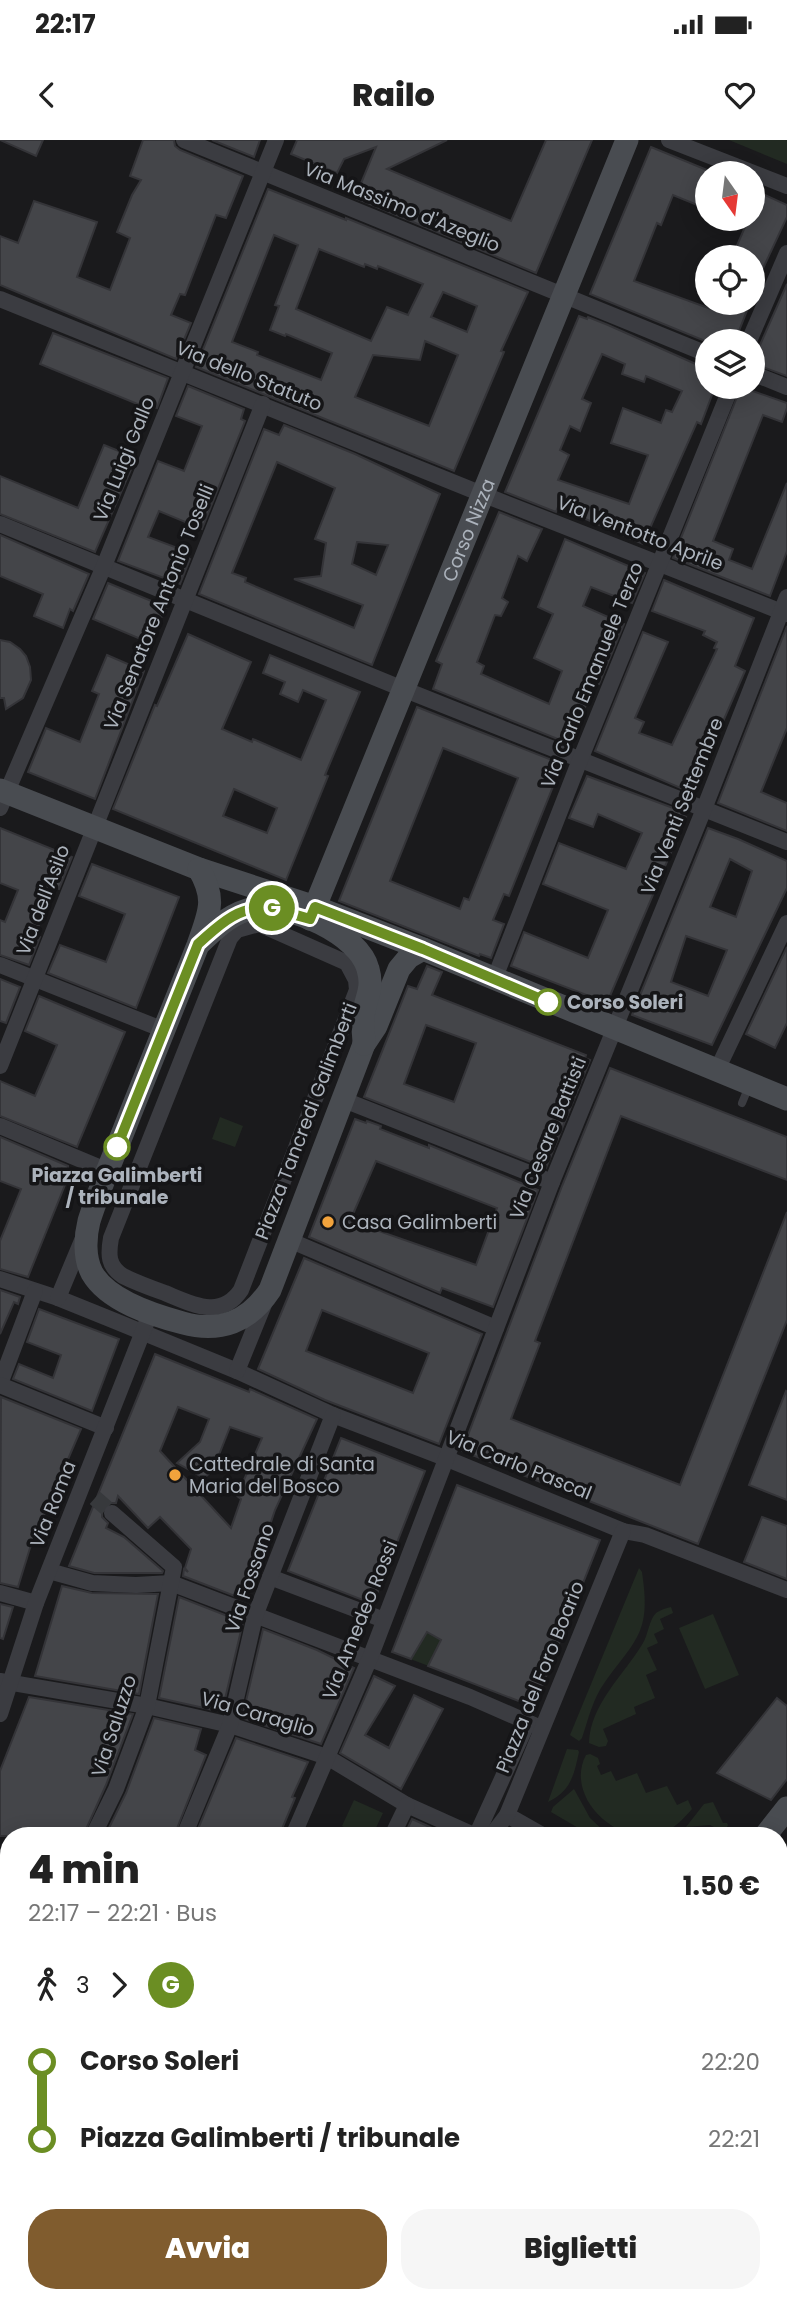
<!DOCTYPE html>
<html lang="it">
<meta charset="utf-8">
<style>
:root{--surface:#fff;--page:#f6f6f6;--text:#222;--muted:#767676;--accent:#805c2e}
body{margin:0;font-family:Poppins,sans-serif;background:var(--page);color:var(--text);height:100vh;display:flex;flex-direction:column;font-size:26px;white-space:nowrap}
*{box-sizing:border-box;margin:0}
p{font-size:23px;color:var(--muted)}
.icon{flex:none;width:38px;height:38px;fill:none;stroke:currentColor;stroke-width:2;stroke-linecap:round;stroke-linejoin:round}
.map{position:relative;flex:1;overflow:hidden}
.side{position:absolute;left:0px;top:1687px;width:788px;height:476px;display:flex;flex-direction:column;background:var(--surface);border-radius:28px 28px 0 0;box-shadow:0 4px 18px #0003}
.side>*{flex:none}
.badge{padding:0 14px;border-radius:23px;font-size:24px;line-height:46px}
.needle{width:46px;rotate:166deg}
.tools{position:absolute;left:695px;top:21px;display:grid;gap:14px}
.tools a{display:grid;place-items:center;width:70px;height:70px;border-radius:50%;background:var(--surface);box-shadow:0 4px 18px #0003;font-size:35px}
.map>.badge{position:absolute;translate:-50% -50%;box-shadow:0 0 0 4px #fff}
.legs{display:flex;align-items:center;gap:10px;height:77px;padding:0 28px;font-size:23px}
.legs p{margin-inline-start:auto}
.head{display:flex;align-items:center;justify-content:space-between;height:119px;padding:0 28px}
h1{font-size:38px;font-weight:800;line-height:52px}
.cta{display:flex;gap:14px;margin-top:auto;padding:14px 28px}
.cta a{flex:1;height:80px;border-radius:28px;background:var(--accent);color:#fff;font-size:28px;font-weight:800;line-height:80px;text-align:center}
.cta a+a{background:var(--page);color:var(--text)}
ul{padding:0 28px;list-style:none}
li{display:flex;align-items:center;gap:24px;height:77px;font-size:26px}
li i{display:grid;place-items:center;width:10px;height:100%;margin:0 9px;background:currentColor}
li i::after{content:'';width:18px;height:18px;margin:-9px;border:5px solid;border-radius:50%;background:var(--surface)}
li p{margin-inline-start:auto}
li:first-child i{background:linear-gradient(#0000 50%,currentColor 0)}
li:last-child i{background:linear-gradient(currentColor 50%,#0000 0)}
.status{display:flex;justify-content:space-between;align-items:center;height:49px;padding:0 35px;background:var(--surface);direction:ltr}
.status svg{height:19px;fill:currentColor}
header{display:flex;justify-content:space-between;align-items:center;height:91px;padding:0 28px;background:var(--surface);font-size:32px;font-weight:800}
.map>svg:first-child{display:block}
</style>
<div class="status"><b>22:17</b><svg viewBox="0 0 49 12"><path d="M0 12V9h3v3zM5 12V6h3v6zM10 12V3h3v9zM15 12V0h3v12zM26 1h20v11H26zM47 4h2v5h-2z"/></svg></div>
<header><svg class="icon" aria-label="back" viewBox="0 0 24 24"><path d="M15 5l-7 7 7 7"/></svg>Railo<svg class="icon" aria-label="heart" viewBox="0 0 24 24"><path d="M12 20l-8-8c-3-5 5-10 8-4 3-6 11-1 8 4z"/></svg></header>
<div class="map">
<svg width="787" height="2163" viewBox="0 0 787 2163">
<rect width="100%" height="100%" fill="#1a1a1c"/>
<!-- built -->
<polygon fill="#262629" points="787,1929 787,2025 779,2017 779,1938"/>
<!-- green -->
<g fill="#222a22">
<polygon points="729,0 787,0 787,24"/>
<polygon points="220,977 243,986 235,1007 212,999"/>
<path d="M639 1428 642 1432C651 1492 638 1497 605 1542 593 1558 588 1580 582 1598L579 1601 570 1595Z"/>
<path d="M671 1467 673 1473 660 1479 664 1489 654 1494 658 1503 647 1508 657 1530 646 1535 655 1558 634 1567 636 1574 603 1589 608 1601 606 1606 599 1607 589 1603C590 1564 624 1535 643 1503 648 1495 649 1480 656 1473 660 1470 666 1468 671 1467Z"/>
<polygon points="713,1474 739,1535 705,1549 679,1488"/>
<polygon points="405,1476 460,1498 447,1533 392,1512"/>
<path d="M567 1609 578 1610 579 1612C574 1635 571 1651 548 1662Z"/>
<path d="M590 1614 598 1618 600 1624 597 1626 601 1635 611 1631 616 1641 637 1633 646 1653 667 1646 677 1665 688 1660 692 1669C683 1679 675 1688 663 1693 621 1710 563 1658 586 1615Z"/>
<polygon points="574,1649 590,1678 609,1696 592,1696 551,1672 553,1667"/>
<polygon points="354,1660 383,1673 372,1696 362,1696 342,1686"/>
<polygon points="713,1662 723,1683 727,1683 728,1685 723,1696 715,1696 720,1690 710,1685 686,1687 704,1664"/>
<polygon points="779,2017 787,2025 787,2163 583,2163 601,2154 631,2161 638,2154 779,2154"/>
</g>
<!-- building -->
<g fill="#444549" stroke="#343438" stroke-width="2" fill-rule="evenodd">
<polygon points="0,0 43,0 36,16"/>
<polygon points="143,0 174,0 175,6 180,10 243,36 226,78 216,75 185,155 180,154 171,175 191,183 176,219 0,145 0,96 18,103 34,61 97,82 77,137 110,150 130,98 117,92 132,55 141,40 130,36"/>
<polygon points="212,0 260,0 254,17"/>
<polygon points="297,0 447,0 387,29 511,81 546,0 592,0 536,133 355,58 376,7 344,19 337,33 291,14"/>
<polygon points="651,7 707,30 707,69 673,55 661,85 657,83 634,141 711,169 714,163 750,163 735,201 705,201 590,154"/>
<path d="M268 49 346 80V78L528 152 501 211 504 212 454 331 196 227ZM274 95 298 105 275 165 279 166 270 190 285 196 286 194 332 213 321 240 257 215 258 212 232 202ZM319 109 364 127 365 124 377 129 378 126 423 144 408 175 387 167 371 201 296 169ZM443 152 477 166 467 192 431 177ZM425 201 458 215 429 286 355 257 373 215 420 220Z"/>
<polygon points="752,49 787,65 787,77 752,152 752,117 732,117 745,87 730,79 752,79"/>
<polygon points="787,144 787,236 752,223"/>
<path d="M579 176 587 179 588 177 608 185 707 229V247H715L701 284 697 282 643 404 558 367 556 372 505 352ZM602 214 625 224 622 234 644 242 646 236 682 251 672 272 666 270 661 283 623 268 611 303 648 315 629 364 558 340 569 315 560 310 570 286 580 291 591 263 582 259Z"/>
<polygon points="53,193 168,238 157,268 154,267 152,270 40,224"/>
<polygon points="188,246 244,269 241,279 245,281 202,389 159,371 148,397 183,410 181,415 190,419 180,444 118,421 158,321 184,331 202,286 176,276"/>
<polygon points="741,247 787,263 787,268 782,282 763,275 713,401 733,409 729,420 752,429 787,343 787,411 770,456 673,418"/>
<path d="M284 285 355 314 440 354 372 525 199 454 264 289 279 295ZM277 322 335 348 315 399 326 403 321 436 294 439 363 465 354 488 245 442 246 438 232 433ZM357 402 388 405 376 435 352 424Z"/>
<polygon points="104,305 136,318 95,412 0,374 0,336 78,368"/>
<polygon points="499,372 542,389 527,421 518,416 502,458 508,462 501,476 495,475 477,522 484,526 481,534 549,564 562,531 534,518 553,474 538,467 565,399 645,433 632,463 591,447 583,466 624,484 599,544 595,543 570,604 433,549 442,524 436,521"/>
<polygon points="0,395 89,434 73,471 70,469 63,488 34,476 43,454 0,436"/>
<polygon points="664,440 754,478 735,526 745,531 692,653 595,611 643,492 668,502 635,578 644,582 639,593 672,605 717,509 714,508 717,502 703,495 705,491 652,471"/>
<polygon points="108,443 166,467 150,503 93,479"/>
<polygon points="787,486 787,588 761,652 787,663 787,691 718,663"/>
<path d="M188 494 251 522 222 589 252 602 253 599 301 620 326 560 303 550 298 562 280 554 285 542 263 533 270 515 360 552 325 635 328 636 286 740 113 669 155 565 157 566ZM234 649 277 668 267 693 223 676Z"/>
<polygon points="0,500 10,502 20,509 26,516 30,527 31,540 23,558 6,569 4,558 0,558"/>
<polygon points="107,515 144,531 95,659 28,632 46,588 80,602 99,554 92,551"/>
<path d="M417 567 562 624 509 756 504 754 493 780 504 784 491 818 480 814 479 816 339 761ZM443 608 518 638 469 760 464 758 460 769 390 741Z"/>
<polygon points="587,636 684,672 682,675 686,677 607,863 511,826 524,792 588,818 608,770 543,744 559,703 626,729 642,693 598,674 593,687 569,678"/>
<polygon points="0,688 72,717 59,749 54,747 35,795 40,797 29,825 0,815 0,780 5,782 18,750 0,743"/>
<path d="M708 688 738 699 787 721V748L712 905 632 875ZM730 719 752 731 736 777 710 767ZM686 796 727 810 708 856 671 842Z"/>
<polygon points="92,724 179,757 136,868 48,833 60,805 106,822 125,774 79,756"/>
<polygon points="787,807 787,883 775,908 746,894"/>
<path d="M427 826 442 832 432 855 586 915 585 918 590 920 546 1028 364 957 408 846 417 849ZM426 885 476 903 454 962 404 944Z"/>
<polygon points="0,839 20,847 6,883 0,881"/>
<polygon points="39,856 125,892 77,1007 0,976 0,941 35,956 57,905 25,891"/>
<polygon points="610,928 787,997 787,1040 621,976 535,1201 540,1203 511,1279 680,1345 787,1072 787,1180 698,1404 462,1311 562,1046"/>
<path d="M355 979 366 983 367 981 381 986 380 989 429 1008V1005L538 1050 493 1167 442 1148 440 1153 309 1097ZM376 1021 497 1068 476 1125 350 1081Z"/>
<polygon points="0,997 68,1026 68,1028 71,1030 28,1137 0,1129 0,1101 21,1049 0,1041"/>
<path d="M304 1118 482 1194 439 1304 325 1260 258 1229ZM322 1170 429 1213 413 1253 306 1211Z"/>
<polygon points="0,1150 20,1157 18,1164 14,1162 0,1194"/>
<polygon points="39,1169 119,1199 92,1271 13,1239 19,1224 53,1238 61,1215 27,1202"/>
<path d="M155 1214 249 1252 250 1249 317 1279 275 1370 245 1460 183 1436 184 1429 188 1432 185 1428 191 1409 160 1377 148 1388 118 1356 116 1363H108L102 1370V1377L108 1383 106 1388 124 1397 163 1431 162 1433H94L69 1426ZM178 1267 209 1279 200 1302 177 1323 204 1338 220 1324 217 1320 230 1287 262 1298 237 1356 241 1359 231 1388 160 1311Z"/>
<polygon points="786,1251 787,1252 787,1360 749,1345"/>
<polygon points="1,1257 81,1289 30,1408 18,1447 0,1443"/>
<polygon points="341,1298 425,1331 373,1464 288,1431"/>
<polygon points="457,1345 600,1400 534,1567 428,1526 441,1500 427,1492 411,1519 392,1512"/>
<polygon points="762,1377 787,1386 787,1439 744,1422"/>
<polygon points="62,1446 92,1453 158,1454 139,1554 35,1536"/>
<polygon points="179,1457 243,1482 222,1572 159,1558"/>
<polygon points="0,1464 13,1467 3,1499 0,1498"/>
<polygon points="263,1489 317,1510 354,1528 321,1604 242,1578"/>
<polygon points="374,1536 395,1546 365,1595 389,1608 414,1555 443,1569 401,1649 340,1613"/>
<polygon points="29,1557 133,1574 106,1645 83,1696 0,1696 0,1631"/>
<polygon points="777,1558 787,1566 787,1639 771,1660 717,1633"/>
<polygon points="154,1578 201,1589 195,1610 206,1615 174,1696 105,1696 126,1653"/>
<polygon points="236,1598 308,1622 292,1657 295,1658 279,1696 195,1696"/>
<polygon points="412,1679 450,1696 404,1696"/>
</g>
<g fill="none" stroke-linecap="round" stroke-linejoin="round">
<!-- street-tunnel -->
<polyline stroke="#37393c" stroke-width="16" stroke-dasharray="16 8" stroke-linecap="butt" points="95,1358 112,1373"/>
<!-- lane -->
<polyline stroke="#3b3c41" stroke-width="8" points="742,963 749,946"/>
<!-- street -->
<g stroke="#3b3c41" stroke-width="16">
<polyline points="184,0 707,214"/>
<polyline points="669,0 787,46"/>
<polyline points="0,159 482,354 787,474"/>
<polyline points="749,201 787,113"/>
<polyline points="752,233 787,247"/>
<polyline points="0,384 403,549 787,702"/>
<polyline points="0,668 104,426 276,0"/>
<path d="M259 784 347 823 356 840 357 850 241 1150C221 1180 192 1164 165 1153 151 1148 137 1143 123 1136 108 1126 108 1115 111 1098L230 798 237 790Z"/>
<polyline points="0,825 164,890"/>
<polyline points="494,840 576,630 731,247"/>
<polyline points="0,926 263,264"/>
<polyline points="717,930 787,783"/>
<polyline points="344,960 552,1042"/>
<polyline points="0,986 108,1031"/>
<polyline points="289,1100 496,1188"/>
<polyline points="0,1139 58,1158 115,1181 237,1231 333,1275 445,1318 623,1391 645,1395 787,1450"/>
<polyline points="58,1158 83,1098"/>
<polyline points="237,1231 265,1162"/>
<polyline points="0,1244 35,1151"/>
<polyline points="0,1245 106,1288"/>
<polyline points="49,1431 92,1443 136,1445 171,1443 470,1557 541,1588"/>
<polyline points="270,1437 384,1480"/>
<polyline points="0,1453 36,1463"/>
<polyline points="0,1541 147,1566 230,1585 327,1617 407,1665 476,1696"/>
<polyline points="0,1574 36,1463 146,1184"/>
<polyline points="507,1675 544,1696"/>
<polyline points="93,1696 116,1649 147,1566 174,1427 112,1373"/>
<polyline points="184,1696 230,1585 255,1476 333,1275"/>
<polyline points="293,1696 370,1518 552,1042 704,669 787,457"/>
<polyline points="392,1696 407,1665"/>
<polyline points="476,1696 528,1582"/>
<polyline points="491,1696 507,1675 623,1391"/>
<polyline points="0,1748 9,1751"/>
<polyline points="779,1803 787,1792"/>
<polyline points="0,1836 9,1839"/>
<polyline points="779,1849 787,1842"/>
<polyline points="0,1893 9,1873"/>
<polyline points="0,2052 9,2058"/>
<polyline points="0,2104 9,2089"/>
<polyline points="168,2154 182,2163"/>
<polyline points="362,2154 374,2163"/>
<polyline points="76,2163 80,2154"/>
<polyline points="241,2163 246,2154"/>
<polyline points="503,2163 509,2154"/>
</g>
<!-- secondary -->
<g stroke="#494c51" stroke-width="23">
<polyline points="0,650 199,729 315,767 423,809 787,959"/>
<path d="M199 729C217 760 209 773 198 805 175 862 152 919 129 977 116 1011 100 1046 89 1081 85 1097 84 1118 92 1133 108 1161 153 1175 183 1183 220 1193 249 1182 270 1150L364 904 376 886 399 829 409 817 423 809"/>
<path id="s1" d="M310 779 627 0"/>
<path d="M201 802C217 787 232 772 255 768 289 763 359 794 368 829 374 850 365 858 363 877 362 886 364 895 364 904"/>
<polyline points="765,1696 787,1668"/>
<polyline points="394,2163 401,2154"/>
</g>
</g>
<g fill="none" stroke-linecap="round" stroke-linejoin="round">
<defs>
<path id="line-1" d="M117 1007 198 804C243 763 252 762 310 779L315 767 423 809 548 862"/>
</defs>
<!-- line-1 casing -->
<use href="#line-1" stroke="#fff" stroke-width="16"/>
<!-- line-1 -->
<use href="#line-1" stroke="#6b8e23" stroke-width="10"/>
</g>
<!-- markers -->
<g fill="#fff" stroke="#6b8e23" stroke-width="3.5">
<circle cx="548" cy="862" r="12"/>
<circle cx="117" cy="1007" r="12"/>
</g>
<g fill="#f2a33c" stroke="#151517" stroke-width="2.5">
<circle cx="328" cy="1082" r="7"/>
<circle cx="175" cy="1335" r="7"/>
</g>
<g text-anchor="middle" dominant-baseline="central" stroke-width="7" stroke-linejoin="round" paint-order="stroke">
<!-- street labels -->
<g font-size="19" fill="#acb3bc" stroke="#151517">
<text transform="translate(402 67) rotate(22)">Via Massimo d'Azeglio</text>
<text transform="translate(249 236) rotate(22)">Via dello Statuto</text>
<text transform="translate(124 319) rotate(-68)">Via Luigi Gallo</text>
<text stroke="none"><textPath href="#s1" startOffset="420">Corso Nizza</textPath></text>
<text transform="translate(640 393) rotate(21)">Via Ventotto Aprile</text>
<text transform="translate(159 467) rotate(-68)">Via Senatore Antonio Toselli</text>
<text transform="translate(592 535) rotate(-68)">Via Carlo Emanuele Terzo</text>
<text transform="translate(682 666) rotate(-68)">Via Venti Settembre</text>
<text transform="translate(43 760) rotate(-69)">Via dell'Asilo</text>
<text transform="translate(306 981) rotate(-69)">Piazza Tancredi Galimberti</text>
<text transform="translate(548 998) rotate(-68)">Via Cesare Battisti</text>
<text transform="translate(519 1325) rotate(22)">Via Carlo Pascal</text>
<text transform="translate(53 1364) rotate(-68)">Via Roma</text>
<text transform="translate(250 1438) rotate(-71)">Via Fossano</text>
<text transform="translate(360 1480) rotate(-68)">Via Amedeo Rossi</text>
<text transform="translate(540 1537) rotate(-68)">Piazza del Foro Boario</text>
<text transform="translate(258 1574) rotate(16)">Via Caraglio</text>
<text transform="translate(114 1586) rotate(-72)">Via Saluzzo</text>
</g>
<!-- stop labels -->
<g font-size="19" font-weight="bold" fill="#acb3bc" stroke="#151517" text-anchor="start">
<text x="567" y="862">Corso Soleri</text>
<text x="117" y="1035" text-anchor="middle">Piazza Galimberti<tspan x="117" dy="22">/ tribunale</tspan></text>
</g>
<!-- poi labels -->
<g font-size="19" fill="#acb3bc" stroke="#151517" text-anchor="start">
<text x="342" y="1082">Casa Galimberti</text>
<text x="189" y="1324">Cattedrale di Santa<tspan x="189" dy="22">Maria del Bosco</tspan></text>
</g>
</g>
</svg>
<div class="tools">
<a><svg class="needle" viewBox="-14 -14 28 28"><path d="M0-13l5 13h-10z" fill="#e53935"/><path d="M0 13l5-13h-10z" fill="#767676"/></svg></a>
<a><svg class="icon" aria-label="locate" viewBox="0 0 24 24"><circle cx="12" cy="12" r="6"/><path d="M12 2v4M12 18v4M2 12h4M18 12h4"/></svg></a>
<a><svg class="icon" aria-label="layers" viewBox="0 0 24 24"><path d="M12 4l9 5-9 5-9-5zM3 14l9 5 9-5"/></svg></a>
</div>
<b class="badge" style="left:272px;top:768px;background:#6b8e23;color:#fff">G</b>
<section class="side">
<div class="head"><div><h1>4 min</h1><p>22:17 – 22:21 · Bus</p></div><b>1.50 €</b></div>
<div class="legs"><svg class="icon" aria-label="walk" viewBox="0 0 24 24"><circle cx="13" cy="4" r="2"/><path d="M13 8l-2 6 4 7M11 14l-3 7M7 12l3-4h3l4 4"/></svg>3<svg class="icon" aria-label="forward" viewBox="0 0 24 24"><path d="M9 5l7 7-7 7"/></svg><b class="badge" style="background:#6b8e23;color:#fff">G</b></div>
<ul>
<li><i style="color:#6b8e23"></i><b>Corso Soleri</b><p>22:20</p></li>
<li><i style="color:#6b8e23"></i><b>Piazza Galimberti / tribunale</b><p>22:21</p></li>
</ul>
<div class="cta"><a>Avvia</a><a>Biglietti</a></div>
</section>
</div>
